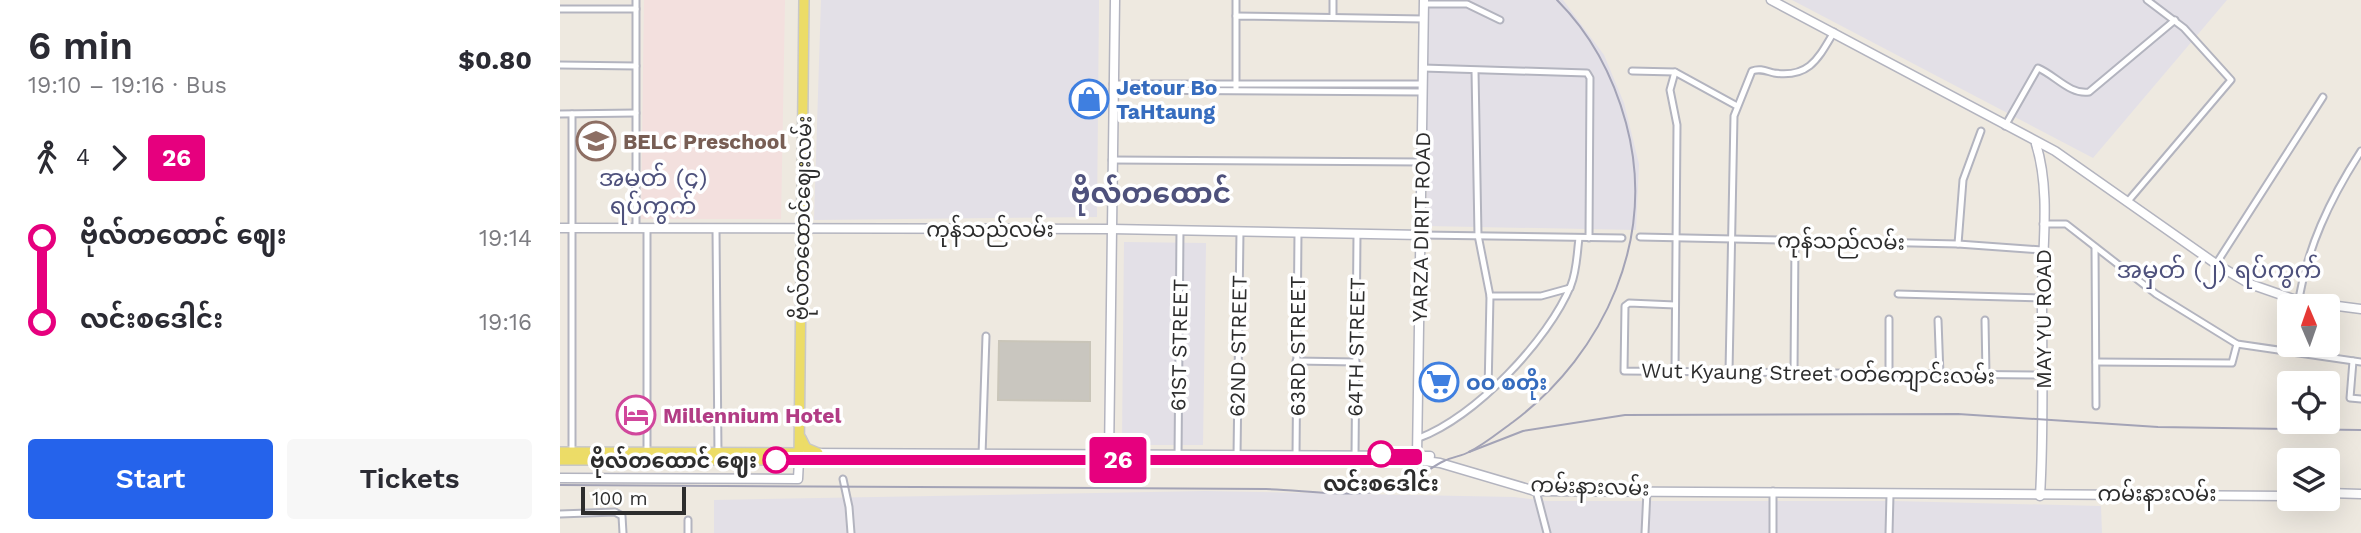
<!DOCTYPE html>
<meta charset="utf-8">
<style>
:root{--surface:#fff;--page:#f7f7f7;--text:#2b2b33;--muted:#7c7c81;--accent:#2563eb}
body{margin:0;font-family:"Work Sans","Noto Sans Myanmar",sans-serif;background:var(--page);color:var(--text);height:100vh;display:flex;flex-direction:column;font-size:26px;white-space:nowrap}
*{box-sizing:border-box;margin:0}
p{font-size:23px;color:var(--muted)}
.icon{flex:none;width:38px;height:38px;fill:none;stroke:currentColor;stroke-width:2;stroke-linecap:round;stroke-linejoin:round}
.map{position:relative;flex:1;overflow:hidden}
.details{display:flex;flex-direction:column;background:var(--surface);width:560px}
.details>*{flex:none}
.badge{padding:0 14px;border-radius:5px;font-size:24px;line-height:46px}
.needle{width:46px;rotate:358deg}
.controls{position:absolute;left:1717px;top:294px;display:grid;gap:14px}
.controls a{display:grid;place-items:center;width:63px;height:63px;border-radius:7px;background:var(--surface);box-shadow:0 7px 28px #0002;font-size:35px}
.scale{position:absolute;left:21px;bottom:18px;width:105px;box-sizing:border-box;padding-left:7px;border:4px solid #2d2d2d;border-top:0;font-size:19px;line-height:24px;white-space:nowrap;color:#2d2d2d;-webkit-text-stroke:5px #fff;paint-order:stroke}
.map>.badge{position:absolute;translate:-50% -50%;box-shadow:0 0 0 4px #fff}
.legs{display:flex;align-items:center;gap:10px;height:77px;padding:0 28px;font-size:23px}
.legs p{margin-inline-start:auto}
.summary{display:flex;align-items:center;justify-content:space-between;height:119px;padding:0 28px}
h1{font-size:38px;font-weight:600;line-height:52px}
.button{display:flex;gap:14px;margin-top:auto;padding:14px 28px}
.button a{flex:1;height:80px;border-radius:7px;background:var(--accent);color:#fff;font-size:28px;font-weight:600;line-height:80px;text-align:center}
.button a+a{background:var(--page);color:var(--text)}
ul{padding:0 28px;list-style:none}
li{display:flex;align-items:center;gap:24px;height:84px;font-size:26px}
li i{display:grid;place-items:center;width:10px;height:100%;margin:0 9px;background:currentColor}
li i::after{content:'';width:18px;height:18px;margin:-9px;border:5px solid;border-radius:50%;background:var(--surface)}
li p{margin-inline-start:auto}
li:first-child i{background:linear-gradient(#0000 50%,currentColor 0)}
li:last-child i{background:linear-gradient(currentColor 50%,#0000 0)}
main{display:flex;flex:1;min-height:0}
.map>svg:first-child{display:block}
</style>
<main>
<section class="details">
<div class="summary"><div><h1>6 min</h1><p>19:10 – 19:16 · Bus</p></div><b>$0.80</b></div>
<div class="legs"><svg class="icon" aria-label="walk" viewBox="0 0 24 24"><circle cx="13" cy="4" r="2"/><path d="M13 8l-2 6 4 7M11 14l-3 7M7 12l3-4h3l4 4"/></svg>4<svg class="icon" aria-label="forward" viewBox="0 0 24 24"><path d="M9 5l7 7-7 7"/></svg><b class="badge" style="background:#e6007e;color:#fff">26</b></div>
<ul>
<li><i style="color:#e6007e"></i><b>ဗိုလ်တထောင် ဈေး</b><p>19:14</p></li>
<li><i style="color:#e6007e"></i><b>လင်းစဒေါင်း</b><p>19:16</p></li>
</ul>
<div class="button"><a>Start</a><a>Tickets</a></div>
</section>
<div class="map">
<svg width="1801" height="533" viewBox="0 0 1801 533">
<rect width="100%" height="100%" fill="#eee9e0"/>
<!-- industrial -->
<g fill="#e3e0e7">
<polygon points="261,0 539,0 537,217 254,220"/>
<polygon points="867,0 1003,0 1044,55 1064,103 1079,164 1076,230 867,226"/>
<polygon points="1232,0 1667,0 1533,158"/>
<polygon points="564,242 646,243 643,445 562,445"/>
<polygon points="645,491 954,497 987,501 1334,501 1541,506 1542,533 154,533 154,500"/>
</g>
<!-- medical -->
<polygon fill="#f3e0de" points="84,0 225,0 221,219 81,219"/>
<!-- building -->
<polygon fill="#c9c6bf" stroke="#c9c5b9" stroke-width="2" points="439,341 530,342 530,401 438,400"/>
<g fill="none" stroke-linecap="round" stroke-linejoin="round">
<defs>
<g id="street">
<polyline points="76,0 76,228"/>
<polyline points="676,0 676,16"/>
<polyline points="773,0 773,16"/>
<polyline points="864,4 907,4 940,20"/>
<polyline points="0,9 76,9"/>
<polyline points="0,65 76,66"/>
<polyline points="863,68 1027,73 1030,78 1029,238"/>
<polyline points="915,71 918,235 930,296 928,391"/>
<polyline points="1072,71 1115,72 1177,106"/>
<polyline points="553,84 863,84"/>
<polyline points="676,88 676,16 864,19"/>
<polyline points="553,90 863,92"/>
<polyline points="0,114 76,113"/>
<path d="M1445 126 1478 68C1495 75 1510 95 1529 92L1615 20"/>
<polyline points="552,160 862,162"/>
<polyline points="1569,200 1671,80 1624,28 1587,0"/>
<polyline points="1483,224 1506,224 1596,294 1677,344 1801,362"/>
<polyline points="156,229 158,453"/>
<polyline points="861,235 1062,238"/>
<polyline points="1080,237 1398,244 1482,250"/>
<polyline points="1398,244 1403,180 1421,131"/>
<polyline points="1535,247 1536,406"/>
<polyline points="1656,264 1763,97"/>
<polyline points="1338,294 1482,298"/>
<polyline points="930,296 981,296 1010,288"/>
<polyline points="1115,305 1069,303 1065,306 1064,371 1483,375"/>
<path d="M1738 306C1746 249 1770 199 1801 151"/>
<polyline points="1378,320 1380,375"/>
<polyline points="1425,320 1426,375"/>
<polyline points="736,361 796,362"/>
<polyline points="1793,361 1790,398 1801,399"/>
<polyline points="1536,362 1672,363 1677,344"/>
<polyline points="1115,371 1117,125 1110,90 1115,72"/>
<path d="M1169 372 1174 116 1192 71C1200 68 1206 71 1214 73 1249 78 1258 59 1274 32"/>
<polyline points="1234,373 1235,239"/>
<polyline points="1329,374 1329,319"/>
<path d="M859 438C915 417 988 341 1011 285 1017 270 1017 253 1019 238"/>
<polyline points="12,453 12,114"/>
<polyline points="87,453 87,228"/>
<polyline points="422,455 426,336"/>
<polyline points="677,457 680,231"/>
<polyline points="736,457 738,232"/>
<polyline points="795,457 797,234"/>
<polyline points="618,458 620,230"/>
<polyline points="283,479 289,507 291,533"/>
<polyline points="975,487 987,533"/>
<polyline points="0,514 55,512 62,516 63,533"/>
<polyline points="128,520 128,533"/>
<polyline points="1085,533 1087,491"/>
<polyline points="1213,533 1213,491"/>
<polyline points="1329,533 1330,495"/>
</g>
<g id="secondary">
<polyline points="1211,0 1495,151 1656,264 1690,284 1739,301 1801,309"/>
<path d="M1476 144C1491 192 1482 248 1482 298 1482 364 1484 430 1480 496"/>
<polyline points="0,228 551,229 861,235"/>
<polyline points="239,453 870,456"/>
<polyline points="549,457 555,0"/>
<polyline points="857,457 864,0"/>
<polyline points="0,478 238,479 239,460 857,460 880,463 975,491 1729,496"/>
<polyline points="1768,493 1801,494"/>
</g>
<g id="primary">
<polyline points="241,438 246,448 258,453"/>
<polyline points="0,452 239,453"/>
<polyline points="0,460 239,460 244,0"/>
</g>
</defs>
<!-- street casing -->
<use href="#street" stroke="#b3b4bf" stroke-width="9"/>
<!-- secondary casing -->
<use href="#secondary" stroke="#b3b4bf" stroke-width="11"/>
<!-- primary casing -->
<use href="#primary" stroke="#c8c8c8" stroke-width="12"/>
<!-- street -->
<use href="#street" stroke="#fff" stroke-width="5"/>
<!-- secondary -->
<use href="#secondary" stroke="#fff" stroke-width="8"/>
<!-- primary -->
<use href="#primary" stroke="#ecdc67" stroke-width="9"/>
<!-- tram -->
<polyline stroke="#a3a3b6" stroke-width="2" points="0,485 706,489"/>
<!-- rail -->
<g stroke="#a3a3b6" stroke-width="2">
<polyline points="909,452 963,431 1065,415 1398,414 1598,427 1801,430"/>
<path d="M706 489C748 490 798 500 838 487 854 482 869 468 884 461 892 457 902 456 909 452 925 444 939 432 953 422 1046 352 1097 237 1066 123 1053 75 1032 35 997 0"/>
</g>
</g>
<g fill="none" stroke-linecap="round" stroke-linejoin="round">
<defs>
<polyline id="line-1" points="216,460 857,460 857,454 821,454"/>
</defs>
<!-- line-1 casing -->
<use href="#line-1" stroke="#fff" stroke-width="16"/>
<!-- line-1 -->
<use href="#line-1" stroke="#e6007e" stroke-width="10"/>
</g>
<!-- icons -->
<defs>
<symbol id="shop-ring" viewBox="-11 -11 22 22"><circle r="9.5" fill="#fff" stroke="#3f7fe0" stroke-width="1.5"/><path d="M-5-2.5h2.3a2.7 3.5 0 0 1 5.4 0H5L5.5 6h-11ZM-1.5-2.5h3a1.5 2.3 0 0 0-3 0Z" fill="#3f7fe0"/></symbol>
<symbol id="school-ring" viewBox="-11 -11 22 22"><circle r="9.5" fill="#fff" stroke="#8d6e63" stroke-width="1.5"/><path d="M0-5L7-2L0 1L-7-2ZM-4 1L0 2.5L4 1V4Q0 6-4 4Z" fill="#8d6e63"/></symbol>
<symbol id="supermarket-ring" viewBox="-11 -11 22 22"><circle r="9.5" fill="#fff" stroke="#3f7fe0" stroke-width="1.5"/><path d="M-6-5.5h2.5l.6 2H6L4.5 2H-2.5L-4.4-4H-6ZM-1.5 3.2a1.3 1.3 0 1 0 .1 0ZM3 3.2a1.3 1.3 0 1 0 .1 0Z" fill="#3f7fe0"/></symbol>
<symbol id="hotel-ring" viewBox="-11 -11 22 22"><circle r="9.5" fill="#fff" stroke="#d1479c" stroke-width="1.5"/><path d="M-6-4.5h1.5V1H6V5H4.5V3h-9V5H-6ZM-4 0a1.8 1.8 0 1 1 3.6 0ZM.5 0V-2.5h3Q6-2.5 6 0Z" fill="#d1479c"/></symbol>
</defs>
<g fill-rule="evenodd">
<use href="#shop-ring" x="507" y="77" width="44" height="44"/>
<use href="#school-ring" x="14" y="119" width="44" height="44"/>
<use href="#supermarket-ring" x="857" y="360" width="44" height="44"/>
<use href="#hotel-ring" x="54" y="393" width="44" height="44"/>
</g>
<!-- markers -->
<g fill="#fff" stroke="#e6007e" stroke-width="3.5">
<circle cx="821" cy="454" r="12"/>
<circle cx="216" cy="460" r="12"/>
</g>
<g text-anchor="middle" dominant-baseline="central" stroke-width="7" stroke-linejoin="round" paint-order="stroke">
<!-- shop labels -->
<g font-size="21" font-weight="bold" fill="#366cbe" stroke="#fff" text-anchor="start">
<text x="556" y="87">Jetour Bo<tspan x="556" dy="24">TaHtaung</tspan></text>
<text x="906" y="382">ဝဝ စတိုး</text>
</g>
<!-- education labels -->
<g font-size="21" font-weight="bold" fill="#785e54" stroke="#fff" text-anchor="start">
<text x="63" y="141">BELC Preschool</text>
</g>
<!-- street labels -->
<g font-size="21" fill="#2d2d2d" stroke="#fff">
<text transform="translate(242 218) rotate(-89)">ဗိုလ်တထောင်ဈေးလမ်း</text>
<text transform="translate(861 227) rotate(-89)">YARZA DIRIT ROAD</text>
<text x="430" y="229">ကုန်သည်လမ်း</text>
<text transform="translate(1281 241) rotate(1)">ကုန်သည်လမ်း</text>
<text transform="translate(1483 319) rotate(-90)">MAY YU ROAD</text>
<text transform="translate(619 345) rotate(-89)">61ST STREET</text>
<text transform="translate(678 346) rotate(-89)">62ND STREET</text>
<text transform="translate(737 346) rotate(-90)">63RD STREET</text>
<text transform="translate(796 347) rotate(-89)">64TH STREET</text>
<text transform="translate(1258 373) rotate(1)">Wut Kyaung Street ဝတ်ကျောင်းလမ်း</text>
<text transform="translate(1030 486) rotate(2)">ကမ်းနားလမ်း</text>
<text x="1597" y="493">ကမ်းနားလမ်း</text>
</g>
<!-- hotel labels -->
<g font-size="21" font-weight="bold" fill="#b23c85" stroke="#fff" text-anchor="start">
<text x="103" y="415">Millennium Hotel</text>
</g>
<!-- stop labels -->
<g font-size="21" font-weight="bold" fill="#2d2d2d" stroke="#fff" text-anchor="end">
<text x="197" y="460">ဗိုလ်တထောင် ဈေး</text>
<text x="821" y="483" text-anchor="middle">လင်းစဒေါင်း</text>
</g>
<!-- quarter labels -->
<g font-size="24" fill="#4e517c" stroke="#fff">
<text x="93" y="178">အမှတ် (၄)<tspan x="93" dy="28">ရပ်ကွက်</tspan></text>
<text x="1659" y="270">အမှတ် (၂) ရပ်ကွက်</text>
</g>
<!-- district labels -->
<g font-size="28" font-weight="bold" fill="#4e517c" stroke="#fff">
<text x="591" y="193">ဗိုလ်တထောင်</text>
</g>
</g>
</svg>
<div class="controls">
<a><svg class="needle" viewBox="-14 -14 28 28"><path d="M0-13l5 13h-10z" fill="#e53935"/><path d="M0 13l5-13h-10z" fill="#7c7c81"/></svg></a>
<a><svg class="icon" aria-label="locate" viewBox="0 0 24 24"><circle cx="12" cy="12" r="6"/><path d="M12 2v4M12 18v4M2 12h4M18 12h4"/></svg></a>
<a><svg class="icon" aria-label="layers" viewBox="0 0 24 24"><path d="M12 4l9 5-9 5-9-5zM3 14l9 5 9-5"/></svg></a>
</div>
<div class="scale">100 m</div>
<b class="badge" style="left:558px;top:460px;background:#e6007e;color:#fff">26</b>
</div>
</main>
